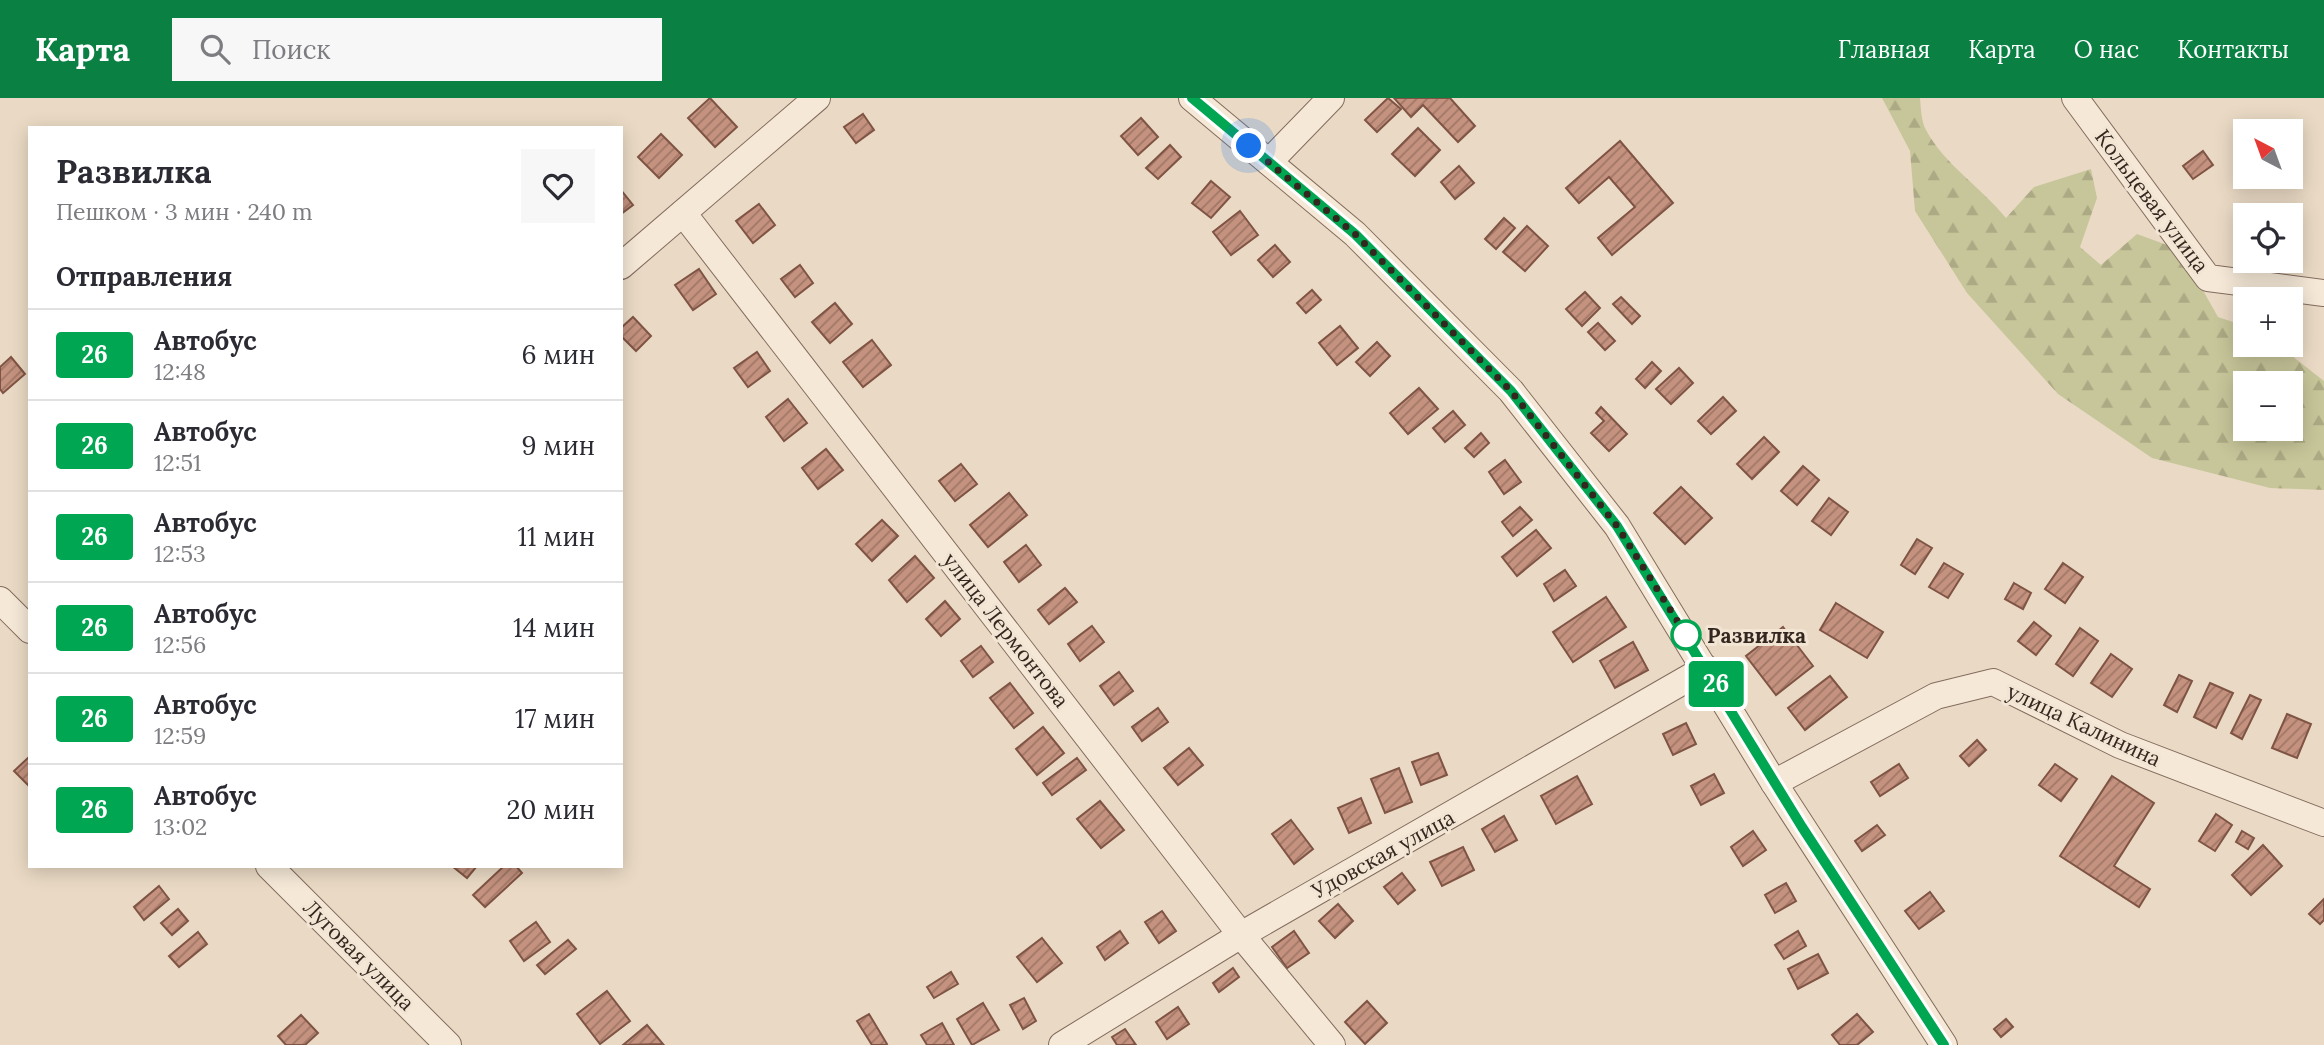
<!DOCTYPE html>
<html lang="ru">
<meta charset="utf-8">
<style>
:root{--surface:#fff;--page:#f7f7f7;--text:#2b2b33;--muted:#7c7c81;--line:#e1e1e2;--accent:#0b8043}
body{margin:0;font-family:Lora,serif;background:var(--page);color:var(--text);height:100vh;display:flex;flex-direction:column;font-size:26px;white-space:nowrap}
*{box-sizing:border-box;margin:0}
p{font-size:23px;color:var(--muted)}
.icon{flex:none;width:38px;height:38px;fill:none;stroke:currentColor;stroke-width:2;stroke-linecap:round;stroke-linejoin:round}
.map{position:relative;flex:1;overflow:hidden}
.drawer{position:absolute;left:28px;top:28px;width:595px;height:742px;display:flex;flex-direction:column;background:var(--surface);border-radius:0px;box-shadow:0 4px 18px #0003}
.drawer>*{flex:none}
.badge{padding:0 14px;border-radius:5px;font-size:24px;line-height:46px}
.needle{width:46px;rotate:319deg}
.buttons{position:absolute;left:2233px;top:21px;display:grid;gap:14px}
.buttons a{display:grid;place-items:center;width:70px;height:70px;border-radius:0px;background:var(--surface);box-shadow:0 4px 18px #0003;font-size:35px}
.you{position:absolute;width:35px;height:35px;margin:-18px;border:5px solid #fff;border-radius:50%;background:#1a73e8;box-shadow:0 0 0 10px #1a73e833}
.map>.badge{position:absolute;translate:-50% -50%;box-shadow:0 0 0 4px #fff}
h2{padding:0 28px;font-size:26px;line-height:63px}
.round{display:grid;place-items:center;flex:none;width:74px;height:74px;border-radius:0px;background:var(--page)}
.head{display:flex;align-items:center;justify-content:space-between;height:119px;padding:0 28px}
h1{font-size:33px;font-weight:800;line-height:52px}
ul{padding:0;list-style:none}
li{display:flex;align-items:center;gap:21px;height:91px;padding:0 28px;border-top:2px solid var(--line)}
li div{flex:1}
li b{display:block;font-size:26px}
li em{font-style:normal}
li .badge{min-width:77px;font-weight:700;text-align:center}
header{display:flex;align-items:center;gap:42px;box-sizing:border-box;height:98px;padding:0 35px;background:var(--accent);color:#fff}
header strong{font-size:33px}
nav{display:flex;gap:38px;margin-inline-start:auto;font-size:24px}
.search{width:490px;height:63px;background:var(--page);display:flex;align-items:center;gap:18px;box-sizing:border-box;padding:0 24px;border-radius:0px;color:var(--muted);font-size:26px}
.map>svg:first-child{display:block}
</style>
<header>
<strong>Карта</strong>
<div class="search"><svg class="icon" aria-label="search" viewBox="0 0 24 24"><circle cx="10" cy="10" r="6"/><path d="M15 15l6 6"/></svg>Поиск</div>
<nav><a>Главная</a><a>Карта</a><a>О нас</a><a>Контакты</a></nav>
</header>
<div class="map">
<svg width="2324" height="947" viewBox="0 0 2324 947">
<defs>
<pattern id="forest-firs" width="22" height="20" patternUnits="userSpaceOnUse" patternTransform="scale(1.75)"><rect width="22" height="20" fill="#c7c69a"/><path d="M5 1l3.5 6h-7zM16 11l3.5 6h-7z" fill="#acaa84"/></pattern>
<pattern id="building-hatch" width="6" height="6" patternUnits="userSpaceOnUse" patternTransform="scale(1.75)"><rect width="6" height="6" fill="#c4927e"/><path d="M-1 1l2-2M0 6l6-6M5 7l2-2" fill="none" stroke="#a07767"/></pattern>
</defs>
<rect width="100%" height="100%" fill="#eadac5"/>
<!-- forest -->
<path fill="url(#forest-firs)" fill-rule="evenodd" d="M1882 0H1920C1921 10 1921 23 1926 32 1944 66 1982 90 2006 120L2034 89 2091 71 2097 100 2080 149 2101 167 2137 136 2167 147 2192 173 2218 219 2245 228V247H2278L2324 283V392L2270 390 2152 360 2058 296 1967 195 1915 113 1910 53ZM2245 285H2291V331H2245Z"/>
<!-- building -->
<g fill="url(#building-hatch)" stroke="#805445" stroke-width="2">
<polygon points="710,0 737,29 715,49 688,20"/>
<polygon points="1388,0 1401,11 1377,34 1365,22"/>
<polygon points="1394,0 1450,0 1475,28 1458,44 1423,7 1411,19"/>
<polygon points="863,16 874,32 856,45 844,29"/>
<polygon points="1141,20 1158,39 1138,57 1121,38"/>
<polygon points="1418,30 1440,52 1415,78 1392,56"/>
<polygon points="661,36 682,57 659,80 638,59"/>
<polygon points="1620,43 1673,105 1612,157 1598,140 1635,109 1609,79 1579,105 1566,90"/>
<polygon points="1170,47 1181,59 1158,81 1146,70"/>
<polygon points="2203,53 2213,67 2193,81 2183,68"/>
<polygon points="1459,68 1474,85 1455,101 1441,84"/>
<polygon points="1211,83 1230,99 1211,120 1192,105"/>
<polygon points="621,92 633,107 621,116"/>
<polygon points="759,106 775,127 753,145 736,123"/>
<polygon points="1240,113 1258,137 1231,157 1213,134"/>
<polygon points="1504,120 1515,130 1496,151 1485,141"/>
<polygon points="1527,128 1548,148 1525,173 1503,154"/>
<polygon points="1275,147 1290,164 1273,179 1258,162"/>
<polygon points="800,167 813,185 795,199 781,181"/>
<polygon points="699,171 716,196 693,212 675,187"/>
<polygon points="1312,192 1321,202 1306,215 1297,205"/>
<polygon points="1585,194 1600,210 1582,228 1566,211"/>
<polygon points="1621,199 1640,218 1632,226 1613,206"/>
<polygon points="835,205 852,226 830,245 812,224"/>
<polygon points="633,219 651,238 636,253 621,238 621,230"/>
<polygon points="1598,225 1615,243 1605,252 1588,234"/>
<polygon points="1340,228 1358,250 1337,267 1319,245"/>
<polygon points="872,242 891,267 863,289 843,264"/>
<polygon points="1377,244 1390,258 1370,278 1356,264"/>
<polygon points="757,254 770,273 748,289 734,270"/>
<polygon points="11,259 25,276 3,295 0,291 0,269"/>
<polygon points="1652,264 1661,273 1645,290 1636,281"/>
<polygon points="1679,270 1693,285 1671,306 1656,291"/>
<polygon points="1419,290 1438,311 1408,336 1390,315"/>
<polygon points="1723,299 1736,313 1711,336 1698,323"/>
<polygon points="788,301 807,325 784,343 766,319"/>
<polygon points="1601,309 1627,336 1609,353 1591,335 1604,323 1596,315"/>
<polygon points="1453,313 1465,327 1445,344 1433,330"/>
<polygon points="1481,335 1489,345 1474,359 1465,350"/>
<polygon points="1764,339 1779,354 1752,381 1737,366"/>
<polygon points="826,351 843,372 818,391 802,370"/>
<polygon points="1505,362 1521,384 1504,396 1489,374"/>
<polygon points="961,366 977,386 955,403 939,383"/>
<polygon points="1803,368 1819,382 1797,407 1781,393"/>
<polygon points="1681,389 1712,420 1685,446 1654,415"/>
<polygon points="1009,395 1027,417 988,449 970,427"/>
<polygon points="1829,400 1848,414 1831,437 1812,423"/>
<polygon points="1520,409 1532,422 1513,438 1502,424"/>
<polygon points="882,422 898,438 872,463 856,446"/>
<polygon points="1536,432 1551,450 1517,478 1502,459"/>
<polygon points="1917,441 1932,450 1915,476 1901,467"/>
<polygon points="1026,447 1041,467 1019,484 1004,464"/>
<polygon points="915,458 934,480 907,504 889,482"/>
<polygon points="1944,465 1963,476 1948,500 1929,489"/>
<polygon points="2063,465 2083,479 2065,505 2045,491"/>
<polygon points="1565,472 1576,488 1554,503 1544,486"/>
<polygon points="2014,485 2031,495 2023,511 2005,501"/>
<polygon points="1065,490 1077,504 1049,526 1038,512"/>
<polygon points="1606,499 1626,529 1573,564 1553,534"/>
<polygon points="945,503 960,521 941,538 926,521"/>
<polygon points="1836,505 1883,534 1867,560 1820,532"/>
<polygon points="2034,524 2051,538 2036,557 2018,543"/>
<polygon points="1092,528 1104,544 1080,563 1068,546"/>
<polygon points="1783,529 1813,568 1776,597 1746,558"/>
<polygon points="2080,530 2098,543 2073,578 2056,566"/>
<polygon points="1633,544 1648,572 1615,590 1600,563"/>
<polygon points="981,548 993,564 973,579 961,563"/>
<polygon points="2111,556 2132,571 2112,599 2091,585"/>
<polygon points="1119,574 1133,593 1114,607 1100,588"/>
<polygon points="2179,577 2192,583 2177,614 2164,607"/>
<polygon points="1830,578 1847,599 1805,632 1788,610"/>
<polygon points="1010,585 1033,615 1014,630 990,600"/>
<polygon points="2210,585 2233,595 2216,630 2194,619"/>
<polygon points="2250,597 2261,602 2242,641 2231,635"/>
<polygon points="1158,610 1168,624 1142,643 1132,629"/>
<polygon points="2287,616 2311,626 2297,660 2272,650"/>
<polygon points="1686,625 1696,646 1673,657 1663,636"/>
<polygon points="1043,629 1064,655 1037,677 1016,651"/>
<polygon points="1977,642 1986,652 1969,668 1960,658"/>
<polygon points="1189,650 1203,667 1178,687 1164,670"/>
<polygon points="1438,655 1447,677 1421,687 1412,664"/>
<polygon points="30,658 30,689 14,673"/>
<polygon points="1077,660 1086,672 1052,697 1043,685"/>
<polygon points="1899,666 1908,680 1880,698 1871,684"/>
<polygon points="2055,666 2077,681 2061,703 2039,687"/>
<polygon points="1399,670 1412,704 1385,715 1371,681"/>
<polygon points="1714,676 1724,695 1701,707 1691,688"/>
<polygon points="1577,678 1592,706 1556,726 1541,698"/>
<polygon points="2112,678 2154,705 2114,768 2150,791 2139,809 2060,758"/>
<polygon points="1361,700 1371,725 1349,735 1338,710"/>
<polygon points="1100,703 1124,732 1101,750 1077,721"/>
<polygon points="2216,716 2232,727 2215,753 2199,743"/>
<polygon points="1504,718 1517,742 1495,754 1482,731"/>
<polygon points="1291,722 1313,751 1294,766 1272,736"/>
<polygon points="1877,727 1885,737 1862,753 1855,743"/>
<polygon points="1753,733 1766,752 1743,768 1731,749"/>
<polygon points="2242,733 2254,740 2248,751 2236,744"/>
<polygon points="2263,747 2282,768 2251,797 2232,777"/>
<polygon points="1463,749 1474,772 1442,788 1430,764"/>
<polygon points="452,768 477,768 467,780"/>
<polygon points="504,768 516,768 522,775 485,809 473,797"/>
<polygon points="1402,775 1415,792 1398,806 1384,789"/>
<polygon points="1786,785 1796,803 1775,815 1765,797"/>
<polygon points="159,788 169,801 144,822 134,809"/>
<polygon points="1930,794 1944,813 1919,831 1905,813"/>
<polygon points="2324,801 2324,822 2320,826 2309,816"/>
<polygon points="1338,806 1353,823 1335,840 1319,823"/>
<polygon points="178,811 188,823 172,837 161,825"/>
<polygon points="1162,813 1176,833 1159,845 1145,824"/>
<polygon points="536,824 550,844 524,863 510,843"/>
<polygon points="1120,833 1128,845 1105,862 1097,849"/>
<polygon points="1294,833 1309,855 1287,870 1272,849"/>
<polygon points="1798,833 1806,848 1784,861 1775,847"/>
<polygon points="198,834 207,846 179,869 169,858"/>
<polygon points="1042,840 1062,865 1037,884 1017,859"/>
<polygon points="568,842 576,851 545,876 537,867"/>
<polygon points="1818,856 1828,875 1798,891 1788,871"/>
<polygon points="1233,870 1239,879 1219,894 1213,885"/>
<polygon points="951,874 958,886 934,900 927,889"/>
<polygon points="607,893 630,923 600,946 577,916"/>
<polygon points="1024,900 1036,923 1023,931 1010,907"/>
<polygon points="1367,903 1387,925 1365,946 1345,924"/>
<polygon points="983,905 999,932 972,947 957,921"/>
<polygon points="1178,909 1189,926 1167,941 1156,924"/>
<polygon points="869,916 887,946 885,947 872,947 857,923"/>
<polygon points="1857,916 1873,934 1857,947 1840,947 1832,937"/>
<polygon points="301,917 318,935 305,947 286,947 278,938"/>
<polygon points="2006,921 2013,929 2001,939 1994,931"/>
<polygon points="942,925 954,947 927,947 921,937"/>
<polygon points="647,927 663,946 623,947"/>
<polygon points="1125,931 1136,947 1117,947 1112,939"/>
</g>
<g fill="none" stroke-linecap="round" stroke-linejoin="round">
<defs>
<g id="minor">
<polyline points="1192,0 1355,136 1511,293 1617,428 1774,685 1944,947"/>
<polyline points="2075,0 2208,180 2324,195"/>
<polyline points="1269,64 1331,0"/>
<polyline points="683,115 1241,837 1332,947"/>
<polyline points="621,168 817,0"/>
<polyline points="0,502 30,532"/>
<polyline points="1774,685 1936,598 1993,584 2120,647 2324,725"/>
<polyline points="269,768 448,947"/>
<polyline points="1062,947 1241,837 1706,570"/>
</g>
</defs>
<!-- minor casing -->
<use href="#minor" stroke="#836c5d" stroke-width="28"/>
<!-- minor -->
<use href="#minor" stroke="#f5e8d7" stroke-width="26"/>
</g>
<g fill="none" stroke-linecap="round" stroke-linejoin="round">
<defs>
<polyline id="line" points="1192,0 1355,136 1511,293 1617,428 1802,729 1944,947"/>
</defs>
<!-- line casing -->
<use href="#line" stroke="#fff" stroke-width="16"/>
<!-- line -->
<use href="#line" stroke="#00a651" stroke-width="10"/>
<!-- walk -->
<polyline stroke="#34271f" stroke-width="7" stroke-dasharray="0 12.6" points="1249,48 1355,136 1511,293 1617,428 1692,546 1686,537"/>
</g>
<!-- markers -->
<circle fill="#fff" stroke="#00a651" stroke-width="3.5" cx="1686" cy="537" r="14"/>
<g text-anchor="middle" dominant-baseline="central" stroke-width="6" stroke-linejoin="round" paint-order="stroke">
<!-- street labels -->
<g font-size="21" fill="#34271f" stroke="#f2e5d4">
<text transform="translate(2152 103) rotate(53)">Кольцевая улица</text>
<text transform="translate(1006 532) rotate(52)">улица Лермонтова</text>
<text transform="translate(2084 627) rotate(25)">улица Калинина</text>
<text transform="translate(1383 756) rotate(-29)">Удовская улица</text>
<text transform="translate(359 857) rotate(45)">Луговая улица</text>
</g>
<!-- stop labels -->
<g font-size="21" font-weight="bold" fill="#34271f" stroke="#f2e5d4" text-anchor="start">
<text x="1707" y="537">Развилка</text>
</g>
</g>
</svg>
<div class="buttons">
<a><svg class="needle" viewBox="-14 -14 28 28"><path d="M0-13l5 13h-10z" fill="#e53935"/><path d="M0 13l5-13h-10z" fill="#7c7c81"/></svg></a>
<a><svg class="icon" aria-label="locate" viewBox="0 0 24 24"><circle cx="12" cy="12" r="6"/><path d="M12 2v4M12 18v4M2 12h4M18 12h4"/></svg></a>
<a>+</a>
<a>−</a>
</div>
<div class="you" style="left:1249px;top:48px"></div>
<b class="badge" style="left:1716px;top:586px;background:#00a651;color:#fff">26</b>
<section class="drawer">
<div class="head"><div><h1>Развилка</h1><p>Пешком · 3 мин · 240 m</p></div><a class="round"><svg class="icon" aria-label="heart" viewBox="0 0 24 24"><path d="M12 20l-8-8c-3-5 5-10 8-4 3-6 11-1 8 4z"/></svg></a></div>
<h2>Отправления</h2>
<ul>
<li><span class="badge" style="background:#00a651;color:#fff">26</span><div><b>Автобус</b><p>12:48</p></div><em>6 мин</em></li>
<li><span class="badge" style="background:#00a651;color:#fff">26</span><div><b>Автобус</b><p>12:51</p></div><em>9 мин</em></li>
<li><span class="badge" style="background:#00a651;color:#fff">26</span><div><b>Автобус</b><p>12:53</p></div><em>11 мин</em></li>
<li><span class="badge" style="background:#00a651;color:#fff">26</span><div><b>Автобус</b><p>12:56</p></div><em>14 мин</em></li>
<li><span class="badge" style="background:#00a651;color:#fff">26</span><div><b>Автобус</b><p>12:59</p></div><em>17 мин</em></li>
<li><span class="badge" style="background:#00a651;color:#fff">26</span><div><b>Автобус</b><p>13:02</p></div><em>20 мин</em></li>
</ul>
</section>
</div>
